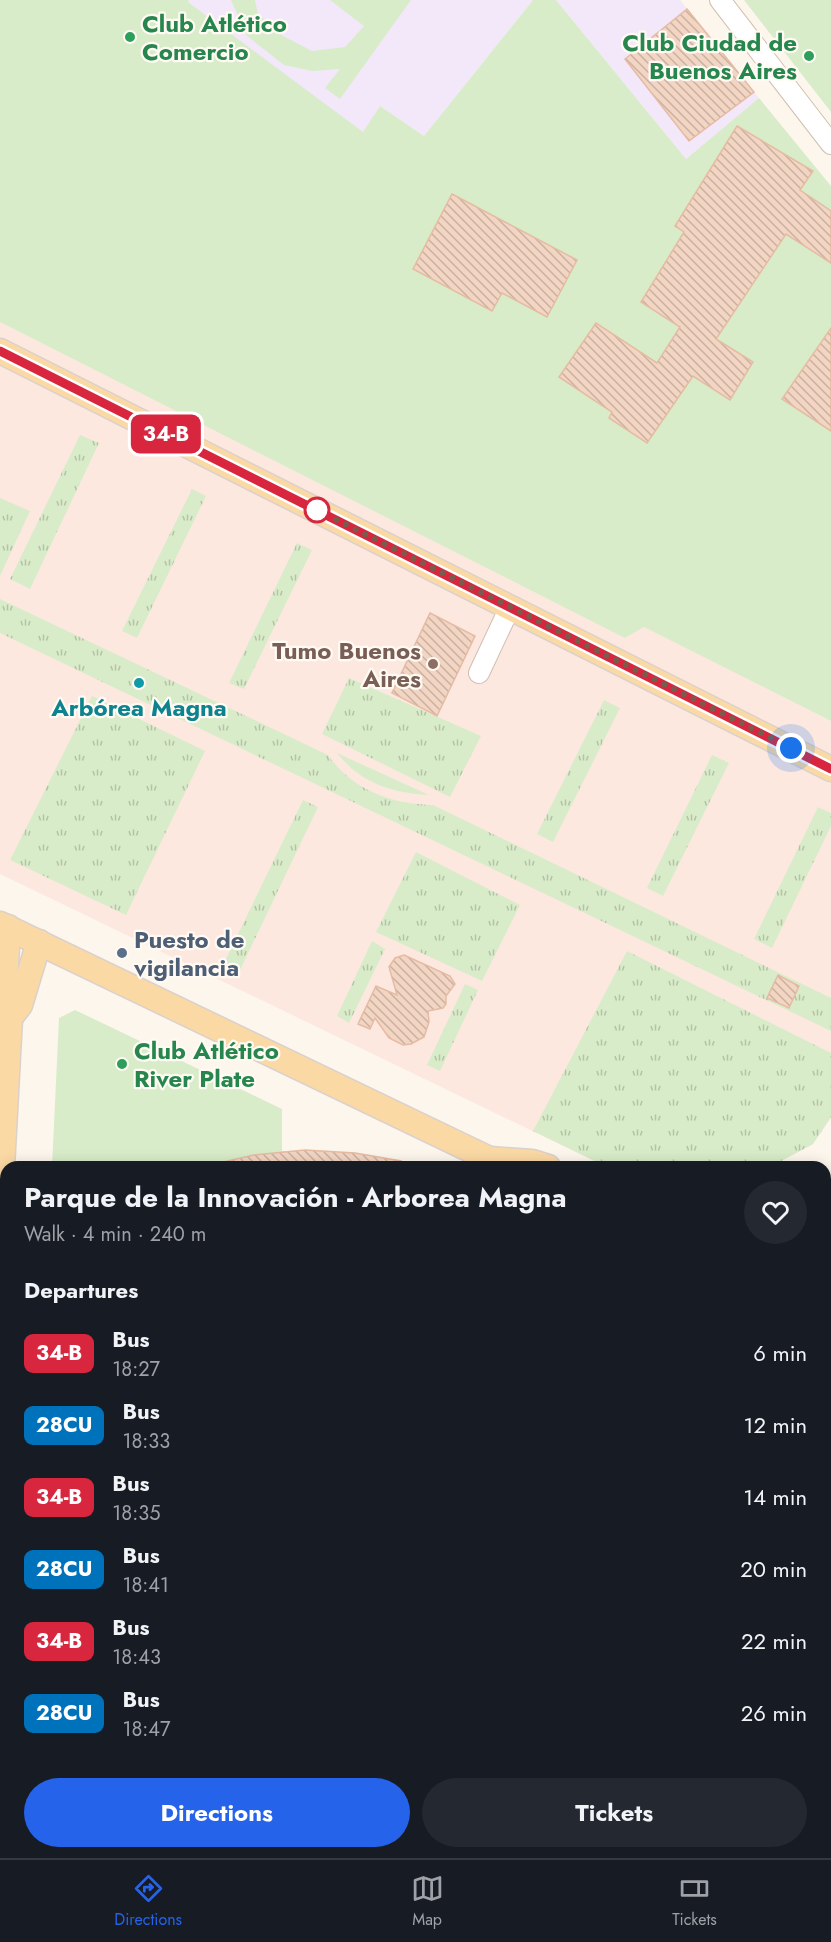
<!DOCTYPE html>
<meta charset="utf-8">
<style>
:root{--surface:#171b24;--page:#242831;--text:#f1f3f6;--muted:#9ea1a6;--line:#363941;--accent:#2563eb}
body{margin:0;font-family:Jost,sans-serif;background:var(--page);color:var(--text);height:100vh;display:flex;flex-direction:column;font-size:22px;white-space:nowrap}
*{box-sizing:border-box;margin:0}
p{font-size:20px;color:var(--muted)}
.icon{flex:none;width:33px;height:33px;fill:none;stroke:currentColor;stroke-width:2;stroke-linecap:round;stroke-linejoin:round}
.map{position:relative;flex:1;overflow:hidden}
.details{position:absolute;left:0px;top:1161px;width:831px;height:698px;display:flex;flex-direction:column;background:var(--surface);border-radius:18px 18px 0 0;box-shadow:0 3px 15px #0003}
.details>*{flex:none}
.badge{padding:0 12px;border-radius:9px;font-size:21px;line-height:39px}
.you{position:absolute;width:30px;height:30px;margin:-15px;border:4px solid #fff;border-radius:50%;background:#1a73e8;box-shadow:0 0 0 9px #1a73e833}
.map>.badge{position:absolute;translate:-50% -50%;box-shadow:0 0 0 3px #fff}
h2{padding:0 24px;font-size:22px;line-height:54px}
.round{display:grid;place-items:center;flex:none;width:63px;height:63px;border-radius:32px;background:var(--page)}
.overview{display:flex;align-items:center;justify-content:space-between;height:102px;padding:0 24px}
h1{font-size:28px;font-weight:700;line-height:45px}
.button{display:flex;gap:12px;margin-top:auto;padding:12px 24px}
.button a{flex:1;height:69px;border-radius:36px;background:var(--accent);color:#fff;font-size:24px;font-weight:700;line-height:69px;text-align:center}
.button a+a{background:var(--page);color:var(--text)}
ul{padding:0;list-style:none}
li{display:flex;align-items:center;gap:18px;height:72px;padding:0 24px}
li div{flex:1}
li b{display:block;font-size:22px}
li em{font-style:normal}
li .badge{min-width:66px;font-weight:700;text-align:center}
.dock{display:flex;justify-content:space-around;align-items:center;height:84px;border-top:2px solid var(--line);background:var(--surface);font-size:16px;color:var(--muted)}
.dock a{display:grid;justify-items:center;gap:3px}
.dock .active{color:var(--accent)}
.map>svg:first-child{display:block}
</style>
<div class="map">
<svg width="831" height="1858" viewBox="0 0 831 1858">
<defs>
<pattern id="park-tufts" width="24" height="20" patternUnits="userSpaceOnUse" patternTransform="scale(1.5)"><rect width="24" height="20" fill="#d8ecc9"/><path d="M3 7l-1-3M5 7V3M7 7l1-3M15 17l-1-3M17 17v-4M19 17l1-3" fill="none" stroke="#b4c2a5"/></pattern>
<pattern id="building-back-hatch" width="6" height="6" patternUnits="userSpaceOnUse" patternTransform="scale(1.5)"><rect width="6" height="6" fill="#f3d5c3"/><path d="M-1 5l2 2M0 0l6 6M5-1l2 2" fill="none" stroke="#cab0a1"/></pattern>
</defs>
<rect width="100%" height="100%" fill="#fdf6ec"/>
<!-- commercial -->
<polygon fill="#fde8e0" points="0,322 625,637 644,626 831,721 831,1118 812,1145 769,1167 607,1167 0,874"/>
<!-- education -->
<g fill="#f3e8fa">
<polygon points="189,0 533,0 424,136 380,106 363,133 187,2"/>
<polygon points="556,0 680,0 759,98 686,159"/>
</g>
<!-- green -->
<g fill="#d8ecc9">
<polygon points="0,0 189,0 188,2 363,132 380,106 424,136 533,0 556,0 686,159 759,98 831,186 831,721 644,627 625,638 0,322"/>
<polygon points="231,0 255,0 258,14 283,36 312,51 345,47 364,26 330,0 411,0 340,99 325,88 340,69 312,71 284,65 247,36"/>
<polygon points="744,0 831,0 831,112"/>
<path d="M337 753 429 795C391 793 361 783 337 753Z"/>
<polygon points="75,1010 282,1109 282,1151 355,1153 415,1167 52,1167 59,1018"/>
<polygon points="825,1368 831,1373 831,1627 825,1641"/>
<polygon points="7,1852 696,1852 696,1853 693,1858 6,1858"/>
</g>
<!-- park -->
<g fill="url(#park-tufts)">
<polygon points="80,435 99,443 30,589 10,579"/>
<polygon points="192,489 206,496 137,638 122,631"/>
<polygon points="0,498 30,511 0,576"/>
<polygon points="297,543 312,550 244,689 229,683"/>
<path d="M0 599 328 755C353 790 390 804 433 805L831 998V1031L0 633Z"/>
<polygon points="349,678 481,736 450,797 322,734"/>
<polygon points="92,696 205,751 126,915 10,860"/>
<polygon points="604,700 620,708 553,842 537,834"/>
<polygon points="712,755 729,763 663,896 647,888"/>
<polygon points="303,800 318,807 240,970 224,963"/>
<polygon points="818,807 831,813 831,826 772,948 754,939"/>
<polygon points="416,852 520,905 482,981 376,932"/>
<polygon points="372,941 385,949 349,1023 337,1016"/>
<polygon points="627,951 831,1053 831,1117 813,1144 770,1167 607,1167 533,1131"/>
<polygon points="465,984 478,990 440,1071 427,1065"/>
</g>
<!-- building -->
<g fill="url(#building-back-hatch)" stroke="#e6bba3" stroke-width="1.5">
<polygon points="687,9 754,92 689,141 625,59"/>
<polygon points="737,126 813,171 800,190 831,211 831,263 786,234 716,339 753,362 730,400 693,376 647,443 609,418 612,412 559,377 596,323 657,363 680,327 641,302 684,232 675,226"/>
<polygon points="452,194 577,260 547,317 502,293 492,311 413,269"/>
<polygon points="831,328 831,431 782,399"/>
<polygon points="430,613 475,636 437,716 392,693"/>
<polygon points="404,955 450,976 455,984 446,996 446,1004 443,1008 428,1011 429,1022 424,1037 411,1044 403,1045 389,1038 375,1018 370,1029 358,1024 376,986 397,995 389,967 395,958"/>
<polygon points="778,975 799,986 789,1008 767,998"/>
<polygon points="305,1150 355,1153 401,1161 401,1167 224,1167 223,1162 254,1155"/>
</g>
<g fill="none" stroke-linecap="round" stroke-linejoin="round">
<defs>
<g id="minor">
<polyline points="720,0 831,144"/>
<polyline points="479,673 510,607"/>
</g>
<g id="major">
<polyline points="0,351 831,769"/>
<polyline points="0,924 506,1167"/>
<polyline points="10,1018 20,1005 39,942"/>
<polyline points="490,1159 532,1162 548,1167"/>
<polyline points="0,1205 10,1018 4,1003 8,927"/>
<polyline points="825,1244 831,1242"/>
<polyline points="825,1323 831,1326"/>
</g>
<g id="highway">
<polyline points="825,1690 831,1678"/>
<polyline points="744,1858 747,1852"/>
</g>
</defs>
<!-- minor casing -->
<use href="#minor" stroke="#d1beb0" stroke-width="22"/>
<!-- major casing -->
<use href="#major" stroke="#dad1cd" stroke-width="27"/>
<!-- highway casing -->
<use href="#highway" stroke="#dad1cd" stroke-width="32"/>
<!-- minor -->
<use href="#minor" stroke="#fff" stroke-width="20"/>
<!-- major -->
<use href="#major" stroke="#fbd9a5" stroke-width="24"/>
<!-- highway -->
<use href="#highway" stroke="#f7b7a3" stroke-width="28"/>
<defs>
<g id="rail">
<polyline points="825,1848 831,1836"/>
<polyline points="830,1858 831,1855"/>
</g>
</defs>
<!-- rail casing -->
<use href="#rail" stroke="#b9a8c9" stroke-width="7"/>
<!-- rail -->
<use href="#rail" stroke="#fffaf3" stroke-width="4.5" stroke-dasharray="14" stroke-linecap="butt"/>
</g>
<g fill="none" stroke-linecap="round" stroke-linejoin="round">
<defs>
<polyline id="line" points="0,351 831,769"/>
</defs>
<!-- line casing -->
<use href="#line" stroke="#fff" stroke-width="14"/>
<!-- line -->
<use href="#line" stroke="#d7263d" stroke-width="9"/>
<!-- walk -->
<polyline stroke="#7a5c4d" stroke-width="6" stroke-dasharray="0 10.8" points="317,510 791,748"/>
</g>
<!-- markers -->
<g fill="#2e9e5b" stroke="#fffaf3" stroke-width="2">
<circle cx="130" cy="37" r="6"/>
<circle cx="809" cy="56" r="6"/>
<circle cx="122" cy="1064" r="6"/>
</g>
<circle fill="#fff" stroke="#d7263d" stroke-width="3" cx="317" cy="510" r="12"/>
<circle fill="#8d6e63" stroke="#fffaf3" stroke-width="2" cx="433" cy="664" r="6"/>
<circle fill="#0f9aa8" stroke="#fffaf3" stroke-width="2" cx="139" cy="683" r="6"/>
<circle fill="#5c6f8a" stroke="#fffaf3" stroke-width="2" cx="122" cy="953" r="6"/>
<g text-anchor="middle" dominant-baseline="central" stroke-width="4.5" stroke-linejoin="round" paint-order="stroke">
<!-- leisure labels -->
<g font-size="24" font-weight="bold" fill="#27864d" stroke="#fffaf3" text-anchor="start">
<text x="142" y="23">Club Atlético<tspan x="142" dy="28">Comercio</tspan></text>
<text x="797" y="42" text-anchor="end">Club Ciudad de<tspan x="797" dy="28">Buenos Aires</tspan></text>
<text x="134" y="1050">Club Atlético<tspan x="134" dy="28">River Plate</tspan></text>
</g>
<!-- education labels -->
<g font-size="24" font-weight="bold" fill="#785e54" stroke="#fffaf3" text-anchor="end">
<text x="421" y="650">Tumo Buenos<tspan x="421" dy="28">Aires</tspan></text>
</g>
<!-- culture labels -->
<g font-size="24" font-weight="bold" fill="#0d838f" stroke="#fffaf3">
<text x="139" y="707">Arbórea Magna</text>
</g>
<!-- service labels -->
<g font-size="24" font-weight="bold" fill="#4e5e75" stroke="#fffaf3" text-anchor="start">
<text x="134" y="939">Puesto de<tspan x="134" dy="28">vigilancia</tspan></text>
</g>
</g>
</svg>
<div class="you" style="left:791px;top:748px"></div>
<b class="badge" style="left:166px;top:434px;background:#d7263d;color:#fff">34-B</b>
<section class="details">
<div class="overview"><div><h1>Parque de la Innovación - Arborea Magna</h1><p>Walk · 4 min · 240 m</p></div><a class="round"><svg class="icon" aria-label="heart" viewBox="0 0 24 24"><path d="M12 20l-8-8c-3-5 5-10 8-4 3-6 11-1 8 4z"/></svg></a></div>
<h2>Departures</h2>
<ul>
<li><span class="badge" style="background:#d7263d;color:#fff">34-B</span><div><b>Bus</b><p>18:27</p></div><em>6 min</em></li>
<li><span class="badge" style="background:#0072bc;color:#fff">28CU</span><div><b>Bus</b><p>18:33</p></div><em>12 min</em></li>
<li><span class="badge" style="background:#d7263d;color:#fff">34-B</span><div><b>Bus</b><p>18:35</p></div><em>14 min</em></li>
<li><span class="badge" style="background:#0072bc;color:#fff">28CU</span><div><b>Bus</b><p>18:41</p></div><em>20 min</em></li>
<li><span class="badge" style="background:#d7263d;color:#fff">34-B</span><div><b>Bus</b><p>18:43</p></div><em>22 min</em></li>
<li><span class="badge" style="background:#0072bc;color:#fff">28CU</span><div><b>Bus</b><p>18:47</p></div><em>26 min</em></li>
</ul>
<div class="button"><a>Directions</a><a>Tickets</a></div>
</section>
</div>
<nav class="dock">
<a class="active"><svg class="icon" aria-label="directions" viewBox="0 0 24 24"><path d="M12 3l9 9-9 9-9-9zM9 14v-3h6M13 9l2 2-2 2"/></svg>Directions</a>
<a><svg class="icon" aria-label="map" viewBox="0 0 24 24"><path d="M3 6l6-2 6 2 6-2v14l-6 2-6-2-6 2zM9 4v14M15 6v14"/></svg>Map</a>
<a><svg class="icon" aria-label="tickets" viewBox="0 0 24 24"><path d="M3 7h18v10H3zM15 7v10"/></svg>Tickets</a>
</nav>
